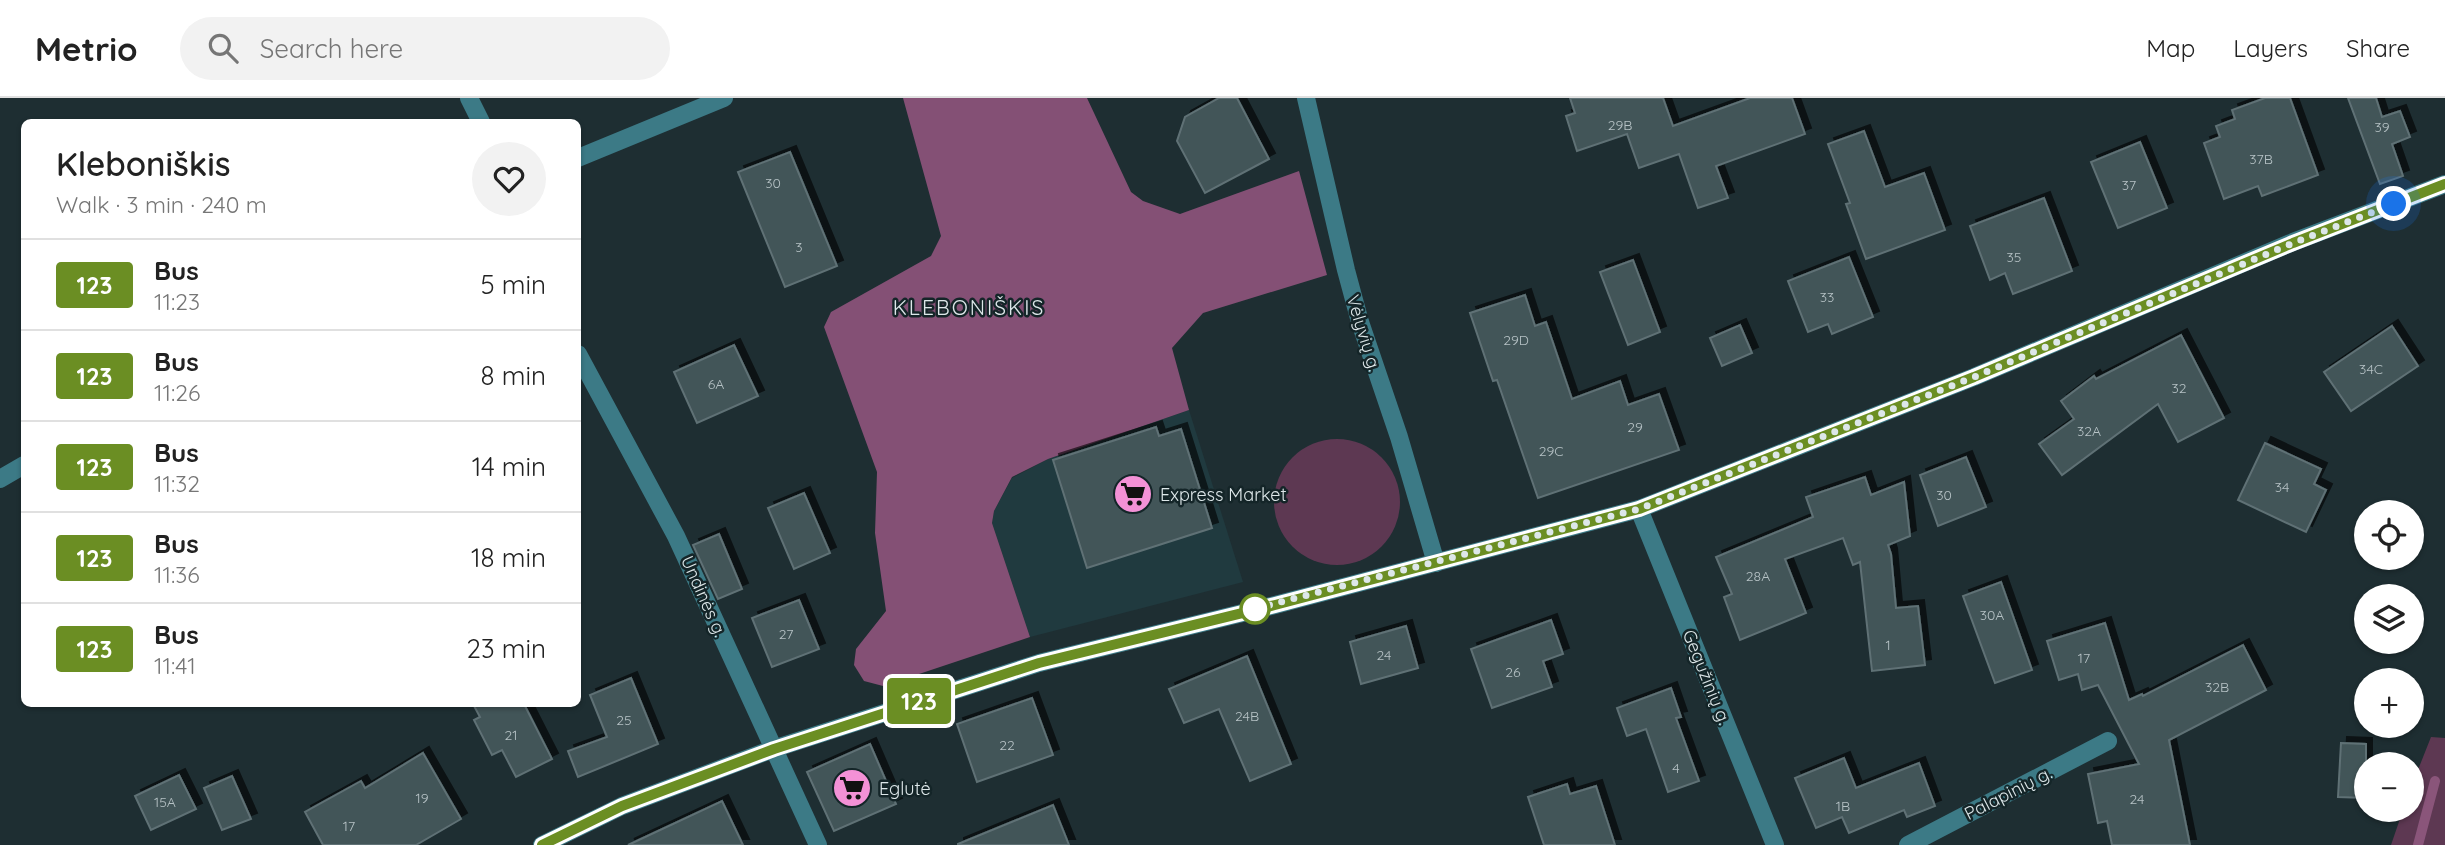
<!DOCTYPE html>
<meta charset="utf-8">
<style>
:root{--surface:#fff;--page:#f2f2f2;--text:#222;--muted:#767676;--line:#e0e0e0}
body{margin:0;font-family:Quicksand,sans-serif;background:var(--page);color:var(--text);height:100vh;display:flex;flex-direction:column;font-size:26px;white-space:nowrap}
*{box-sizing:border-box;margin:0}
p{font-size:23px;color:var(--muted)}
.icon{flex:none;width:38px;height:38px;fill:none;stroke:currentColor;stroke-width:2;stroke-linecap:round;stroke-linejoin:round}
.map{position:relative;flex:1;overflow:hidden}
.panel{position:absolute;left:21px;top:21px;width:560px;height:588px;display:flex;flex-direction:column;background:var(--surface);border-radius:10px;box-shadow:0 2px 5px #0004}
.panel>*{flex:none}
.badge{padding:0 14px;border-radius:5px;font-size:24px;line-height:46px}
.buttons{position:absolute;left:2354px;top:402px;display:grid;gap:14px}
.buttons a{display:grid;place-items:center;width:70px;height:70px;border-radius:50%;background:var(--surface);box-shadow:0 2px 5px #0004;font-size:35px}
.you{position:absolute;width:35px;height:35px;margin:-18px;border:5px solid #fff;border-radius:50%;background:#1a73e8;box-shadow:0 0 0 10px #1a73e833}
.map>.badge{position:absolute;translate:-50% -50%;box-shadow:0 0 0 4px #fff}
.round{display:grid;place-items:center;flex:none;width:74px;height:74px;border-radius:37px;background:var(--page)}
.overview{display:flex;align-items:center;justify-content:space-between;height:119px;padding:0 35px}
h1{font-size:33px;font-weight:600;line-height:52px}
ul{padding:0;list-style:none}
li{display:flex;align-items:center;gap:21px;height:91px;padding:0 35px;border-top:2px solid var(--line)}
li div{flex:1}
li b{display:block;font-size:26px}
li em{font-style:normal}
li .badge{min-width:77px;font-weight:700;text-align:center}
header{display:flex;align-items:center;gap:42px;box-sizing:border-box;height:98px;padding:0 35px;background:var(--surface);border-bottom:2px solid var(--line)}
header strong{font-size:33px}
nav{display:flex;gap:38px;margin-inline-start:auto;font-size:24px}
.search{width:490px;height:63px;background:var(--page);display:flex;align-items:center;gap:18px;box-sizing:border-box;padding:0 24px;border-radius:38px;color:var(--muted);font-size:26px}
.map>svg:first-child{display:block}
</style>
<header>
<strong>Metrio</strong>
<div class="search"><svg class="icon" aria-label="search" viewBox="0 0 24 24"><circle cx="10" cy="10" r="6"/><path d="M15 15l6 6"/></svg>Search here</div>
<nav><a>Map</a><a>Layers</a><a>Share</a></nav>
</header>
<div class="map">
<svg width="2445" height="747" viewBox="0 0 2445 747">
<defs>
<filter id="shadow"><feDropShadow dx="6" dy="-6" stdDeviation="0" flood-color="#0009"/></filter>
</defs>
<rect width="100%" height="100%" fill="#1e2e32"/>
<!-- built -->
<polygon fill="#203a3f" points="1189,312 1243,484 1030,539 992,425 994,413 1012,380 1048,361"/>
<!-- green -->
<g fill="#5d3852">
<circle cx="1337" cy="404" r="63"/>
<polygon points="2431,639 2445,640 2445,747 2391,747 2403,712 2412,712 2412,687"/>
</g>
<!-- forest -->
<polygon fill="#845075" points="903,0 1087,0 1131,94 1143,103 1180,116 1299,73 1327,177 1203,215 1172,250 1189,312 1048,361 1012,379 994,413 992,425 1030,539 883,588 864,583 854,567 856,551 886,513 875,435 877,374 824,229 831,214 931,158 941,138"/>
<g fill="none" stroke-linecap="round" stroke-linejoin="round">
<!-- stream -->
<polyline stroke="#8a557a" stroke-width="10" points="2418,747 2435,683"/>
</g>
<!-- building -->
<g fill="#435458" stroke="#5f7175" stroke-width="2" filter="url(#shadow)">
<polygon points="1219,0 1237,0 1269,61 1205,95 1177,43 1185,19"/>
<polygon points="1570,0 1663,0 1673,28 1750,0 1792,0 1805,36 1716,68 1728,100 1698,110 1679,56 1639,70 1627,36 1577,53 1566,18 1575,15"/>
<polygon points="2265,0 2290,0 2318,77 2262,98 2258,88 2224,101 2204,45 2220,39 2216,28 2235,21 2232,12"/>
<polygon points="2348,0 2376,0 2382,19 2400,13 2410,39 2392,46 2403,78 2380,86"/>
<polygon points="1864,33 1885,89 1924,75 1945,132 1866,161 1846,106 1850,105 1828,46"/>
<polygon points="2140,44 2167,110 2118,130 2091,64"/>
<polygon points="790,54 837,168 785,189 738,74"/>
<polygon points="2044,100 2072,173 2013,196 2005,175 1990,182 1970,128"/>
<polygon points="1849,159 1873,219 1832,236 1828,226 1808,234 1788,183"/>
<polygon points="1633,162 1660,234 1628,247 1600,174"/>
<polygon points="1525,197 1535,228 1546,224 1572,301 1620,283 1628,307 1659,296 1679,352 1538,400 1497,282 1493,283 1470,215"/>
<polygon points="1740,227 1752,255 1722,268 1710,240"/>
<polygon points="2392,228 2418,268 2351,313 2324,274"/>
<polygon points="2181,237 2224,320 2178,344 2158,306 2062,377 2039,346 2074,321 2061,303 2094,278 2096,281"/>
<polygon points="734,247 758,298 697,325 674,274"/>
<polygon points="1156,329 1159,338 1181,331 1212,430 1087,470 1053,362"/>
<polygon points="2265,345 2321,371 2314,386 2326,392 2306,434 2238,402"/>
<polygon points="1966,359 1986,409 1938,428 1920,377"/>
<polygon points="1865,379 1871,397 1904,384 1910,438 1888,447 1891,456 1896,510 1918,508 1925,567 1872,573 1860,464 1853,467 1843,440 1785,461 1806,515 1740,542 1724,499 1732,496 1716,459 1813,419 1806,399"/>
<polygon points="804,395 830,455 794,471 768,410"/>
<polygon points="719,436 742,491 718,501 693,447"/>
<polygon points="2001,484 2032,572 1995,585 1963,498"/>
<polygon points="799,502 819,551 772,569 752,520"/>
<polygon points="1551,522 1563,556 1543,563 1552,589 1492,610 1471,551"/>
<polygon points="2105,525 2129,602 2142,596 2143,598 2243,547 2266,592 2169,642 2190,747 2112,747 2107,723 2098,725 2088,676 2139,666 2098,587 2082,592 2078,576 2059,582 2047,543"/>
<polygon points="1406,528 1418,570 1361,586 1350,544"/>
<polygon points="1247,558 1291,666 1250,683 1219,611 1184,625 1169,591"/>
<polygon points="631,580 658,646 578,679 568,653 607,639 590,597"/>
<polygon points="1671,590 1681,619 1676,620 1699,683 1668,694 1646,631 1627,638 1617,610"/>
<polygon points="1032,600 1053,657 977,684 957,626"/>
<polygon points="473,606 524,606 552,661 516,679 502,652 492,657 474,622 480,619"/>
<polygon points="2341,645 2366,646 2366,700 2338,699"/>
<polygon points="870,646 896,706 834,733 807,674"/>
<polygon points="423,655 461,721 416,747 323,747 305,714 361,683 365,690"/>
<polygon points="1844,660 1856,690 1919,665 1935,708 1907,719 1904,712 1849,735 1842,719 1816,730 1795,680"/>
<polygon points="179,677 196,711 151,732 135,698"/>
<polygon points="232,678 251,721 222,732 204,690"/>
<polygon points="1567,686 1570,696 1596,688 1615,747 1544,747 1528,699"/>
<polygon points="722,703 743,747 628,747"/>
<polygon points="1053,707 1069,747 958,747 958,746"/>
</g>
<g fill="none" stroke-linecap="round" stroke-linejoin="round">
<!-- minor -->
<g stroke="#3c7a86" stroke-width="18">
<polyline points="469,0 481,24"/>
<polyline points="1306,0 1346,172 1360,224 1399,339 1436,465"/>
<polyline points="578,60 724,0"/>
<polyline points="578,256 676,438 818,747"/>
<polyline points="0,381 24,367"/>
<polyline points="1639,411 1775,747"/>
<polyline points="542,747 622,708 773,651 1039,565 1275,507 1639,411 1974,279 2293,144 2445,86"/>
<polyline points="1908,747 2108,643"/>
</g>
</g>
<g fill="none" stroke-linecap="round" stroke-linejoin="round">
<defs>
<polyline id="line" points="542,747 622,708 774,651 1039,565 1275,507 1639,411 1974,279 2293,145 2445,86"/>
</defs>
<!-- line casing -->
<use href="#line" stroke="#fff" stroke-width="16"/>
<!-- line -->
<use href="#line" stroke="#6b8e23" stroke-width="10"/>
<!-- walk -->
<polyline stroke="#dde7e9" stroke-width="7" stroke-dasharray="0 12.6" points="1255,511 1250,512 1639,411 1974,279 2293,145 2394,106"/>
</g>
<!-- icons -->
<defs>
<symbol id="supermarket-disc" viewBox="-11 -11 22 22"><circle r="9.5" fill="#f391d6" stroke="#142528"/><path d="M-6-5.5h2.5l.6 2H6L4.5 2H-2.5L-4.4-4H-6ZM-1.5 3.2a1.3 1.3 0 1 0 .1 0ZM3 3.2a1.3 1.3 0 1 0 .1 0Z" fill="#111"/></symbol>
</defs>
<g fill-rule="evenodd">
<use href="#supermarket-disc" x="1111" y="374" width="44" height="44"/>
<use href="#supermarket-disc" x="830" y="668" width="44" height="44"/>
</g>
<!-- markers -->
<circle fill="#fff" stroke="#6b8e23" stroke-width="3.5" cx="1255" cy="511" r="14"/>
<g text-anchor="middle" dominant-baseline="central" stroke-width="5" stroke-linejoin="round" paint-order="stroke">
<!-- number labels -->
<g font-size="14" fill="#b6c2c5">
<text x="1620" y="27">29B</text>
<text x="2382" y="29">39</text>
<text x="2261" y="61">37B</text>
<text x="773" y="85">30</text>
<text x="2129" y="87">37</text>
<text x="799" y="149">3</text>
<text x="2014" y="159">35</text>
<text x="1827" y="199">33</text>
<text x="1516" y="242">29D</text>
<text x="2371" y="271">34C</text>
<text x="716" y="286">6A</text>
<text x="2179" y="290">32</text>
<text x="1635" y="329">29</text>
<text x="2089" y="333">32A</text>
<text x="1551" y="353">29C</text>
<text x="2282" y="389">34</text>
<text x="1944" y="397">30</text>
<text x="1758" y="478">28A</text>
<text x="1992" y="517">30A</text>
<text x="786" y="536">27</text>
<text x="1888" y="547">1</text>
<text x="1384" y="557">24</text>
<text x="2084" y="560">17</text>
<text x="1513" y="574">26</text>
<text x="2217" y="589">32B</text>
<text x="1247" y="618">24B</text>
<text x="624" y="622">25</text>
<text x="511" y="637">21</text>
<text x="1007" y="647">22</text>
<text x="1676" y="670">4</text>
<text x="422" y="700">19</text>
<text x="2137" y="701">24</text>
<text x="165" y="704">15A</text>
<text x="1843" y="708">1B</text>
<text x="349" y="728">17</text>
</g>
<!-- street labels -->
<g font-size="18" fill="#dde7e9" stroke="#142528">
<text transform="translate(1364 235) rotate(73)">Vėlyvių g.</text>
<text transform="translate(704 498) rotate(66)">Undinės g.</text>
<text transform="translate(1707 579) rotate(68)">Gegužinių g.</text>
<text transform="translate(2008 695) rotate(-27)">Palapinių g.</text>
</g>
<!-- poi labels -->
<g font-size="18" fill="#dde7e9" stroke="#142528" text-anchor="start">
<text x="1160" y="396">Express Market</text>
<text x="879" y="690">Eglutė</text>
</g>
<!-- quarter labels -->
<g font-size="21" letter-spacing="2" fill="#dde7e9" stroke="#142528">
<text x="969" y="209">KLEBONIŠKIS</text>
</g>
</g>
</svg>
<div class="buttons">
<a><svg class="icon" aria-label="locate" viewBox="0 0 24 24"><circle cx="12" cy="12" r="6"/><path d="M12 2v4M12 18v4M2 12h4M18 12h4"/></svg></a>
<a><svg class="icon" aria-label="layers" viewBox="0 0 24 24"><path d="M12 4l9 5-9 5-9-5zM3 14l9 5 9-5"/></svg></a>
<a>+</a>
<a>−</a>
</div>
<div class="you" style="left:2394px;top:106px"></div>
<b class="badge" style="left:919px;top:603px;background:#6b8e23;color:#fff">123</b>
<section class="panel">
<div class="overview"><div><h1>Kleboniškis</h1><p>Walk · 3 min · 240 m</p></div><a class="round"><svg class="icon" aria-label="heart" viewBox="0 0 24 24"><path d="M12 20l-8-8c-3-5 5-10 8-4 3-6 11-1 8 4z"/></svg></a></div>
<ul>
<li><span class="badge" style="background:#6b8e23;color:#fff">123</span><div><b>Bus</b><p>11:23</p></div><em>5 min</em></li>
<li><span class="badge" style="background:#6b8e23;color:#fff">123</span><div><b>Bus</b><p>11:26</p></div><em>8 min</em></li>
<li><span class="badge" style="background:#6b8e23;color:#fff">123</span><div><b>Bus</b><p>11:32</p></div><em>14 min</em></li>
<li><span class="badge" style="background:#6b8e23;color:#fff">123</span><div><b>Bus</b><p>11:36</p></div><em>18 min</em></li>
<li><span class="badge" style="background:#6b8e23;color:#fff">123</span><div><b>Bus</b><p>11:41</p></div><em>23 min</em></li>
</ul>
</section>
</div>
